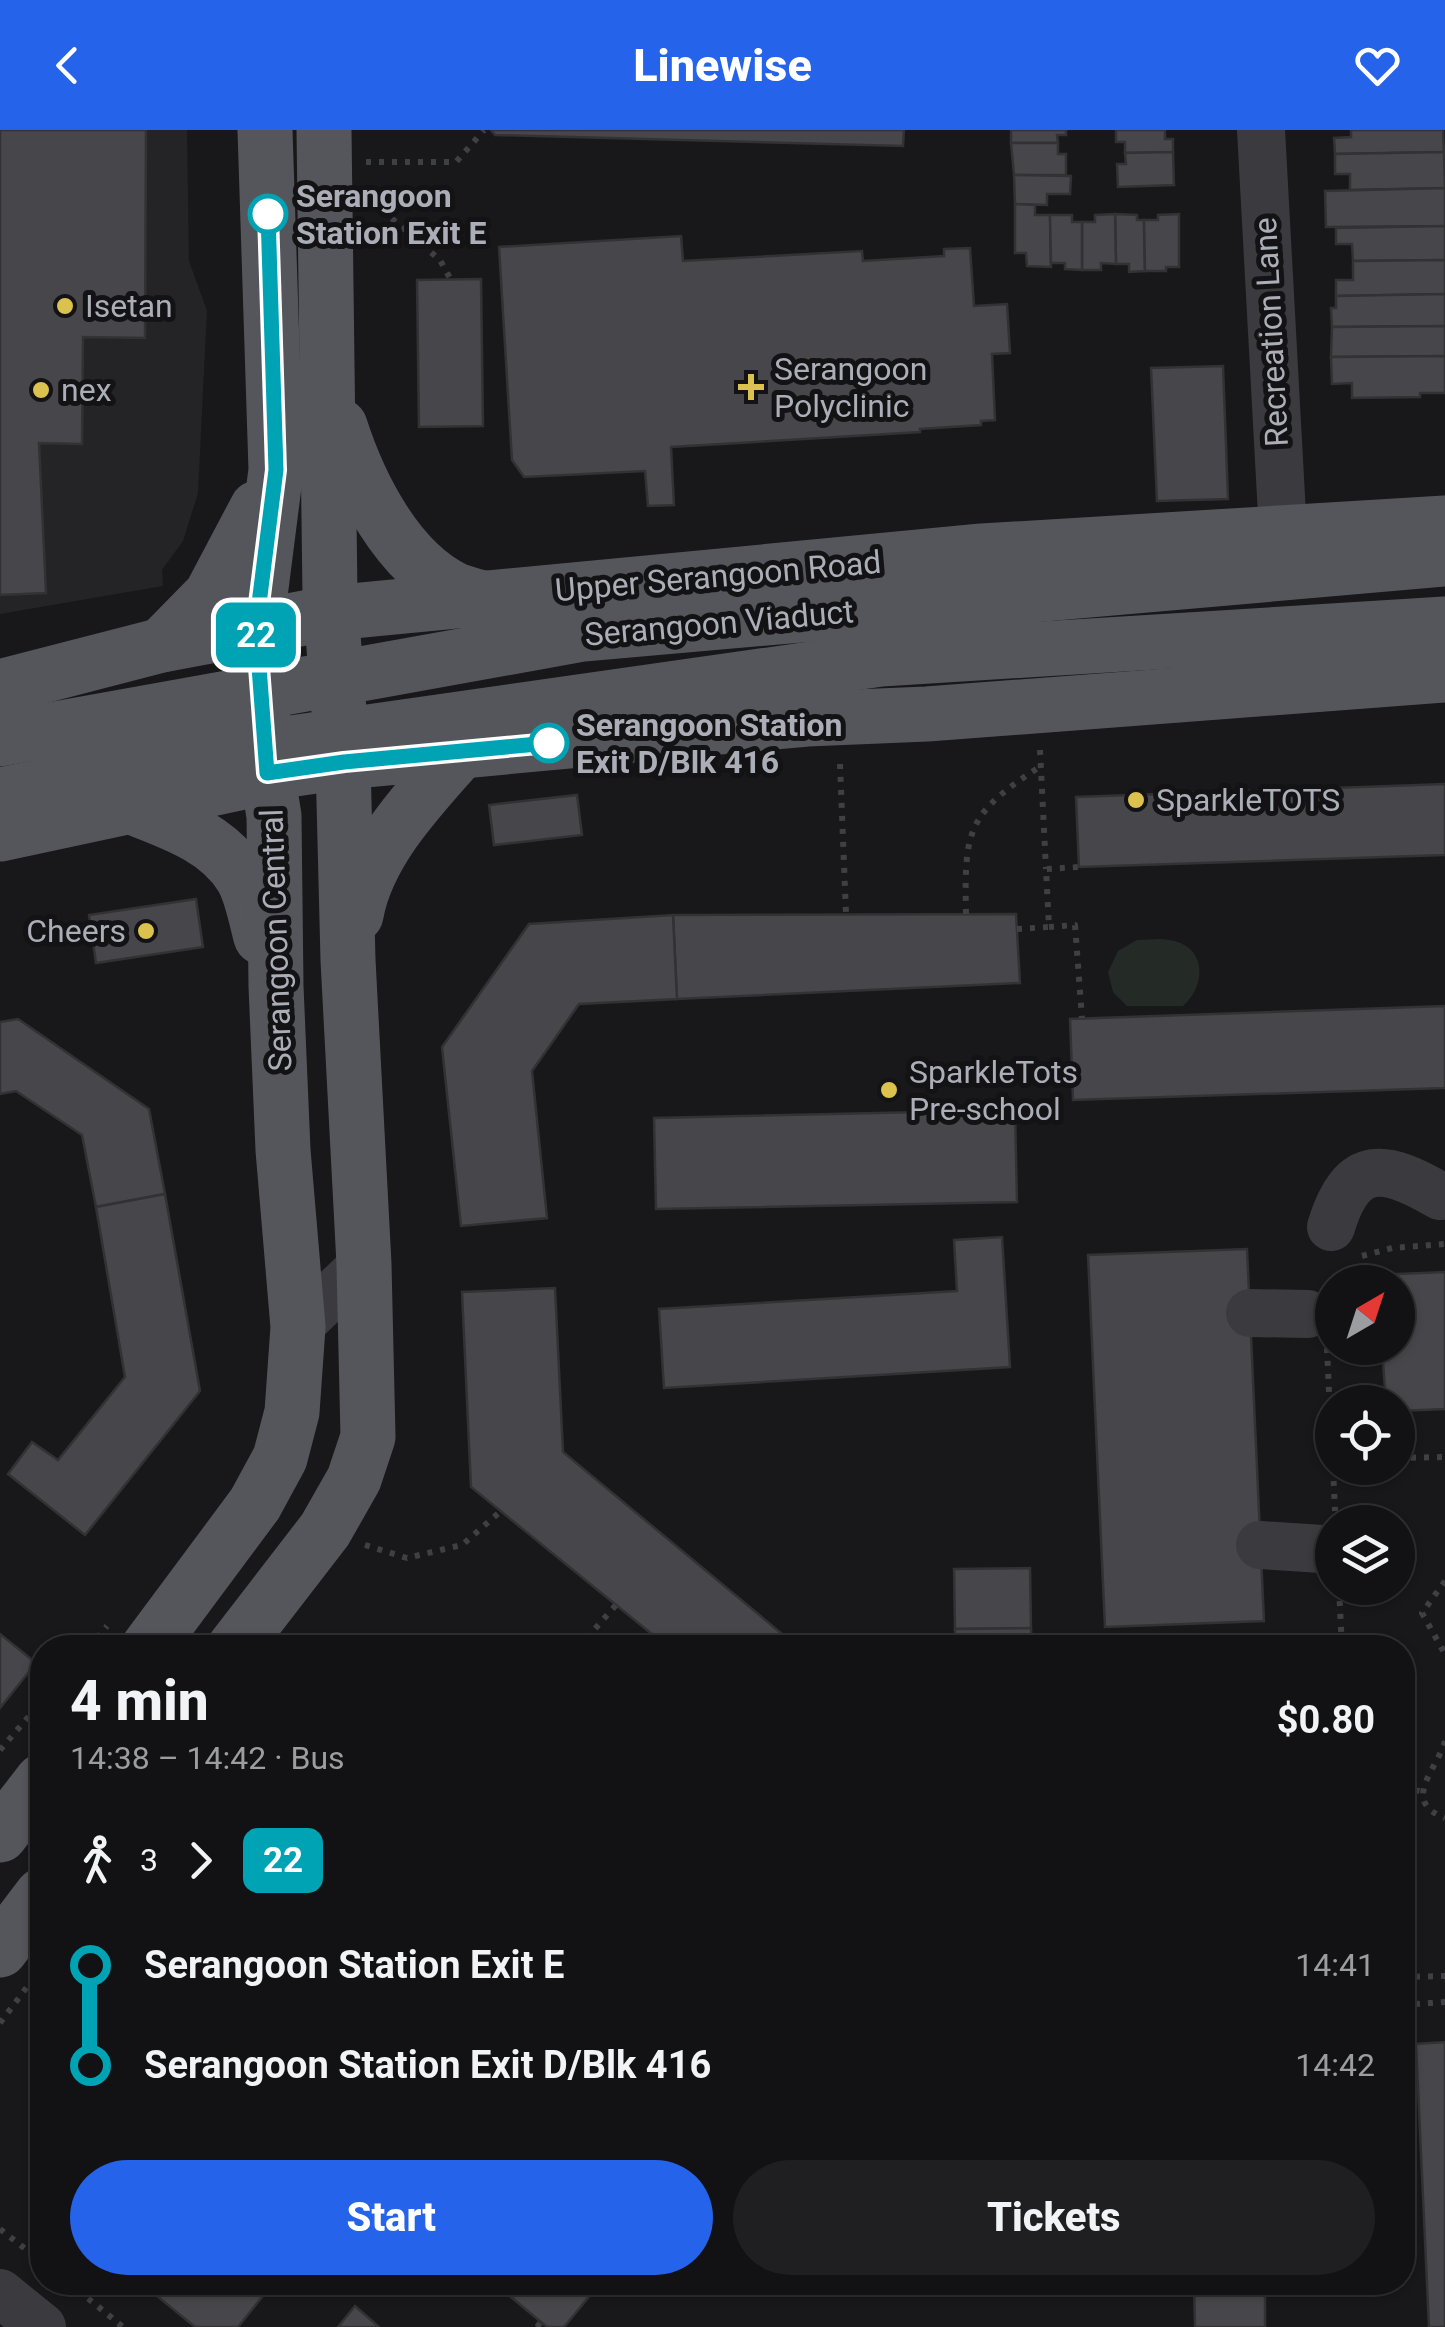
<!DOCTYPE html>
<meta charset="utf-8">
<style>
:root{--surface:#121113;--page:#1f1f21;--text:#f1f3f6;--muted:#9c9da0;--line:#313133;--accent:#2563eb}
body{margin:0;font-family:Roboto,sans-serif;background:var(--page);color:var(--text);height:100vh;display:flex;flex-direction:column;font-size:38px;white-space:nowrap}
*{box-sizing:border-box;margin:0}
p{font-size:32px;color:var(--muted)}
.icon{flex:none;width:55px;height:55px;fill:none;stroke:currentColor;stroke-width:2;stroke-linecap:round;stroke-linejoin:round}
.map{position:relative;flex:1;overflow:hidden}
.drawer{position:absolute;left:30px;top:1505px;width:1385px;height:660px;display:flex;flex-direction:column;background:var(--surface);border-radius:40px;box-shadow:0 2px 8px #0004,0 0 0 2px var(--line)}
.drawer>*{flex:none}
.badge{padding:0 20px;border-radius:15px;font-size:35px;line-height:65px}
.needle{width:65px;rotate:39deg}
.buttons{position:absolute;left:1315px;top:1135px;display:grid;gap:20px}
.buttons a{display:grid;place-items:center;width:100px;height:100px;border-radius:50%;background:var(--surface);box-shadow:0 2px 8px #0004,0 0 0 2px var(--line);font-size:50px}
.map>.badge{position:absolute;translate:-50% -50%;box-shadow:0 0 0 5px #fff}
.legs{display:flex;align-items:center;gap:15px;height:110px;padding:0 40px;font-size:32px}
.legs p{margin-inline-start:auto}
.overview{display:flex;align-items:center;justify-content:space-between;height:170px;padding:0 40px}
h1{font-size:55px;font-weight:800;line-height:75px}
.cta{display:flex;gap:20px;margin-top:auto;padding:20px 40px}
.cta a{flex:1;height:115px;border-radius:60px;background:var(--accent);color:#fff;font-size:40px;font-weight:800;line-height:115px;text-align:center}
.cta a+a{background:var(--page);color:var(--text)}
ul{padding:0 40px;list-style:none}
li{display:flex;align-items:center;gap:35px;height:100px;font-size:38px}
li i{display:grid;place-items:center;width:15px;height:100%;margin:0 12px;background:currentColor}
li i::after{content:'';width:25px;height:25px;margin:-12px;border:8px solid;border-radius:50%;background:var(--surface)}
li p{margin-inline-start:auto}
li:first-child i{background:linear-gradient(#0000 50%,currentColor 0)}
li:last-child i{background:linear-gradient(currentColor 50%,#0000 0)}
header{display:flex;justify-content:space-between;align-items:center;height:130px;padding:0 40px;background:var(--accent);color:#fff;font-size:45px;font-weight:800}
.map>svg:first-child{display:block}
</style>
<header><svg class="icon" aria-label="back" viewBox="0 0 24 24"><path d="M15 5l-7 7 7 7"/></svg>Linewise<svg class="icon" aria-label="heart" viewBox="0 0 24 24"><path d="M12 20l-8-8c-3-5 5-10 8-4 3-6 11-1 8 4z"/></svg></header>
<div class="map">
<svg width="1445" height="2197" viewBox="0 0 1445 2197">
<rect width="100%" height="100%" fill="#181719"/>
<!-- built -->
<polygon fill="#242326" points="0,0 187,0 189,131 207,181 198,363 183,411 162,440 163,456 0,484"/>
<!-- green -->
<path fill="#242a26" d="M1137 810C1147 810 1159 808 1169 810 1206 815 1208 854 1183 876H1127L1113 862 1108 842 1118 821Z"/>
<!-- building -->
<g fill="#47474b" stroke="#323235" stroke-width="2.5">
<polygon points="0,0 146,0 145,208 83,207 82,314 39,313 46,463 0,465"/>
<polygon points="491,0 904,0 903,16 495,5"/>
<polygon points="1011,0 1066,0 1066,5 1057,5 1058,13 1011,13"/>
<polygon points="1116,0 1165,0 1165,9 1173,9 1173,22 1125,23 1125,12 1116,12"/>
<polygon points="1351,0 1443,0 1444,22 1335,24 1334,8 1351,7"/>
<polygon points="1011,13 1058,13 1058,24 1066,24 1066,45 1014,45"/>
<polygon points="1173,22 1174,55 1118,57 1117,34 1126,34 1125,23"/>
<polygon points="1444,22 1445,58 1350,60 1350,44 1335,44 1335,24"/>
<polygon points="1014,45 1071,46 1070,64 1047,64 1047,75 1015,74"/>
<polygon points="1445,58 1445,96 1326,97 1325,61"/>
<polygon points="1015,74 1035,75 1035,85 1050,85 1051,137 1027,136 1026,123 1015,123"/>
<polygon points="1115,84 1137,85 1137,90 1144,90 1145,141 1129,142 1129,134 1116,134"/>
<polygon points="1115,84 1116,134 1101,133 1101,140 1082,140 1082,92 1095,92 1095,85"/>
<polygon points="1179,84 1179,137 1166,137 1166,141 1145,141 1144,90 1158,90 1158,85"/>
<polygon points="1050,85 1072,85 1072,92 1082,92 1082,140 1065,139 1065,133 1051,133"/>
<polygon points="1445,96 1445,130 1353,131 1352,114 1336,114 1336,98"/>
<polygon points="681,106 683,131 862,121 863,131 944,126 944,119 970,118 974,176 1007,174 1010,223 992,224 995,290 981,291 981,295 920,299 920,302 671,317 674,375 648,376 645,341 524,347 512,330 499,117"/>
<polygon points="1445,130 1445,164 1336,166 1336,150 1353,150 1353,131"/>
<polygon points="481,149 483,296 419,297 417,150"/>
<polygon points="1445,164 1445,196 1332,197 1331,178 1336,178 1336,166"/>
<polygon points="1445,196 1445,226 1331,227 1332,197"/>
<polygon points="1445,226 1445,263 1420,263 1420,267 1352,268 1352,253 1332,254 1331,227"/>
<polygon points="1223,236 1228,369 1157,371 1151,238"/>
<polygon points="1445,654 1445,725 1079,737 1076,667"/>
<polygon points="577,665 582,705 494,715 489,675"/>
<polygon points="196,769 203,817 96,833 89,785"/>
<polygon points="1016,784 1020,853 677,869 673,785"/>
<polygon points="673,785 677,869 579,874 532,941 547,1088 461,1096 442,917 529,794"/>
<polygon points="1445,876 1445,958 1073,970 1070,889"/>
<polygon points="18,889 149,979 165,1064 96,1077 82,1005 16,961 0,964 0,892"/>
<polygon points="1015,980 1017,1072 656,1079 654,988"/>
<polygon points="165,1064 200,1261 85,1405 8,1344 32,1312 58,1330 125,1247 96,1077"/>
<polygon points="1002,1107 1010,1237 664,1258 659,1179 957,1161 954,1110"/>
<polygon points="1247,1119 1264,1491 1105,1497 1088,1125"/>
<polygon points="1445,1142 1445,1279 1398,1281 1398,1272 1386,1272 1382,1218 1398,1218 1398,1152 1376,1152 1375,1145"/>
<polygon points="555,1158 563,1322 799,1518 669,1518 471,1357 462,1162"/>
<polygon points="1030,1438 1031,1498 955,1499 954,1439"/>
<polygon points="1031,1498 1032,1518 955,1518 955,1499"/>
<polygon points="0,1504 36,1533 0,1578"/>
<polygon points="1445,1912 1445,2197 1429,2197 1416,1914"/>
<polygon points="140,2152 274,2152 238,2197 195,2197"/>
<polygon points="493,2152 601,2152 564,2197 547,2197"/>
<polygon points="1194,2152 1265,2152 1265,2197 1195,2197"/>
<polygon points="355,2176 379,2197 338,2197"/>
</g>
<g fill="none" stroke-linecap="round" stroke-linejoin="round">
<!-- path -->
<g stroke="#3f4044" stroke-width="6" stroke-dasharray="5 8" stroke-linecap="butt">
<polyline points="366,32 456,32 484,0"/>
<polyline points="382,80 440,130 451,150"/>
<polyline points="1040,620 1046,739"/>
<polyline points="840,634 846,784"/>
<path d="M966 784C964 699 968 683 1041 636"/>
<polyline points="1049,797 1075,795 1082,888"/>
<polyline points="1017,799 1049,797 1046,739 1079,737"/>
<polyline points="1362,1126 1392,1118 1445,1114"/>
<polyline points="1327,1218 1331,1306"/>
<polyline points="1332,1306 1332,1332"/>
<polyline points="1398,1328 1445,1327"/>
<polyline points="1333,1338 1335,1381"/>
<polyline points="365,1415 407,1428 462,1415 501,1381"/>
<polyline points="1445,1451 1422,1483 1445,1524"/>
<polyline points="1339,1458 1342,1518"/>
<polyline points="89,1518 107,1496"/>
<polyline points="578,1518 617,1474"/>
<path d="M1445 1611C1437 1640 1400 1671 1445 1688"/>
<polyline points="0,1620 42,1571"/>
<polyline points="1402,1657 1423,1662"/>
<polyline points="1402,1847 1445,1846"/>
<polyline points="1402,1875 1445,1872"/>
<polyline points="0,1893 27,1857"/>
<polyline points="0,2099 42,2132"/>
<polyline points="68,2152 123,2197"/>
<polyline points="537,2197 541,2192"/>
</g>
<!-- minor -->
<g stroke="#3b3b3f" stroke-width="48">
<polyline points="1261,0 1283,403"/>
<path d="M1331 1097C1352 1027 1385 1034 1440 1066"/>
<polyline points="1250,1183 1308,1184"/>
<polyline points="298,1197 364,1134"/>
<polyline points="1260,1415 1322,1419"/>
<polyline points="0,2163 42,2197"/>
</g>
<!-- major -->
<g stroke="#55565c" stroke-width="55">
<path d="M340 296C359 355 397 432 456 460 465 464 477 466 486 469"/>
<polyline points="162,515 211,465 257,378"/>
<polyline points="0,557 162,515 331,483 982,421 1445,393"/>
<path d="M132 677C173 693 218 708 242 747 252 764 256 789 261 807"/>
<polyline points="0,704 238,653 267,643 343,632 807,589 927,584 1445,545"/>
<path d="M356 785C367 722 420 667 461 621"/>
<polyline points="148,1518 255,1374 280,1328 292,1282 298,1197 283,1020 276,856 274,686 267,643 256,497 276,340 265,0"/>
<polyline points="234,1518 325,1400 354,1349 368,1307 364,1134 348,830 343,632 330,467 324,0"/>
<polyline points="0,1705 42,1651"/>
<polyline points="0,1820 42,1765"/>
</g>
<!-- major-bridge -->
<g stroke="#55565c" stroke-width="55">
<polyline points="0,609 583,504 1445,429"/>
<polyline points="0,665 199,626 881,529 1445,494"/>
</g>
</g>
<g fill="none" stroke-linecap="round" stroke-linejoin="round">
<defs>
<polyline id="line-1" points="268,84 276,340 256,497 267,643 344,632 549,613"/>
</defs>
<!-- line-1 casing -->
<use href="#line-1" stroke="#fff" stroke-width="22"/>
<!-- line-1 -->
<use href="#line-1" stroke="#00a3b4" stroke-width="15"/>
</g>
<!-- markers -->
<g fill="#fff" stroke="#00a3b4" stroke-width="5">
<circle cx="268" cy="84" r="18"/>
<circle cx="549" cy="613" r="18"/>
</g>
<g fill="#dbc14d" stroke="#131214" stroke-width="4">
<circle cx="65" cy="176" r="10"/>
<path d="M746 242h10v10h10v10h-10v10h-10v-10h-10v-10h10z"/>
<circle cx="41" cy="260" r="10"/>
<circle cx="1136" cy="670" r="10"/>
<circle cx="146" cy="801" r="10"/>
<circle cx="889" cy="960" r="10"/>
</g>
<g text-anchor="middle" dominant-baseline="central" stroke-width="10" stroke-linejoin="round" paint-order="stroke">
<!-- stop labels -->
<g font-size="32" font-weight="bold" fill="#abadb7" stroke="#131214" text-anchor="start">
<text x="296" y="66">Serangoon<tspan x="296" dy="37">Station Exit E</tspan></text>
<text x="576" y="595">Serangoon Station<tspan x="576" dy="37">Exit D/Blk 416</tspan></text>
</g>
<!-- poi labels -->
<g font-size="32" fill="#abadb7" stroke="#131214" text-anchor="start">
<text x="85" y="176">Isetan</text>
<text x="774" y="239">Serangoon<tspan x="774" dy="37">Polyclinic</tspan></text>
<text x="61" y="260">nex</text>
<text x="1156" y="670">SparkleTOTS</text>
<text x="126" y="801" text-anchor="end">Cheers</text>
<text x="909" y="942">SparkleTots<tspan x="909" dy="37">Pre-school</tspan></text>
</g>
<!-- street labels -->
<g font-size="32" fill="#abadb7" stroke="#131214">
<text transform="translate(1271 202) rotate(-93)">Recreation Lane</text>
<text transform="translate(718 446) rotate(-5)">Upper Serangoon Road</text>
<text transform="translate(719 493) rotate(-5)">Serangoon Viaduct</text>
<text transform="translate(276 810) rotate(-92)">Serangoon Central</text>
</g>
</g>
</svg>
<div class="buttons">
<a><svg class="needle" viewBox="-14 -14 28 28"><path d="M0-13l5 13h-10z" fill="#e53935"/><path d="M0 13l5-13h-10z" fill="#9c9da0"/></svg></a>
<a><svg class="icon" aria-label="locate" viewBox="0 0 24 24"><circle cx="12" cy="12" r="6"/><path d="M12 2v4M12 18v4M2 12h4M18 12h4"/></svg></a>
<a><svg class="icon" aria-label="layers" viewBox="0 0 24 24"><path d="M12 4l9 5-9 5-9-5zM3 14l9 5 9-5"/></svg></a>
</div>
<b class="badge" style="left:256px;top:505px;background:#00a3b4;color:#fff">22</b>
<section class="drawer">
<div class="overview"><div><h1>4 min</h1><p>14:38 – 14:42 · Bus</p></div><b>$0.80</b></div>
<div class="legs"><svg class="icon" aria-label="walk" viewBox="0 0 24 24"><circle cx="13" cy="4" r="2"/><path d="M13 8l-2 6 4 7M11 14l-3 7M7 12l3-4h3l4 4"/></svg>3<svg class="icon" aria-label="forward" viewBox="0 0 24 24"><path d="M9 5l7 7-7 7"/></svg><b class="badge" style="background:#00a3b4;color:#fff">22</b></div>
<ul>
<li><i style="color:#00a3b4"></i><b>Serangoon Station Exit E</b><p>14:41</p></li>
<li><i style="color:#00a3b4"></i><b>Serangoon Station Exit D/Blk 416</b><p>14:42</p></li>
</ul>
<div class="cta"><a>Start</a><a>Tickets</a></div>
</section>
</div>
